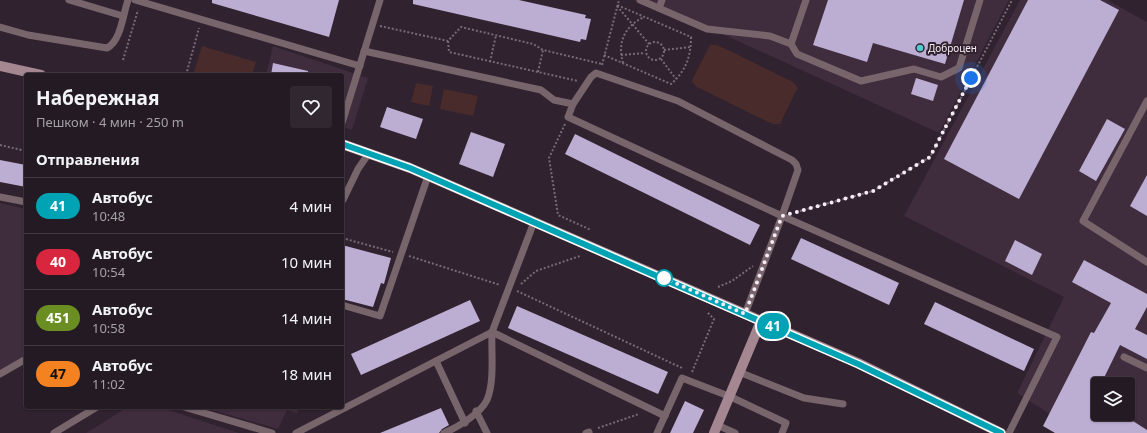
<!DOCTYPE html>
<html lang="ru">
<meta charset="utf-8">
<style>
:root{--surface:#241a23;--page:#302730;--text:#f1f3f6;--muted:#a3a1a6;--line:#413841}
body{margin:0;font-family:"Noto Sans",sans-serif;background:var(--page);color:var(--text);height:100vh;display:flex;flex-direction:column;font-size:15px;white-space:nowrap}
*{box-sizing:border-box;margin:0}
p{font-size:13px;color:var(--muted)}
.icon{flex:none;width:22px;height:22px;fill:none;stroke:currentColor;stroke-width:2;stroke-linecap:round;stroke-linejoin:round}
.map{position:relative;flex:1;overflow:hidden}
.drawer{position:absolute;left:24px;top:73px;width:320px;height:336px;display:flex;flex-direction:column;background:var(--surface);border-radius:4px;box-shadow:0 1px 3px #0004,0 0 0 1px var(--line)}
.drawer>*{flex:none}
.badge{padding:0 8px;border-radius:13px;font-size:14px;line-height:26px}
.buttons{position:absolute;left:1091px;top:377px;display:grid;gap:8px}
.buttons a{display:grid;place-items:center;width:44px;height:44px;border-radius:4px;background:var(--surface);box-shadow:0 1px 3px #0004,0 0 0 1px var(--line);font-size:20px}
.you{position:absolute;width:20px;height:20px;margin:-10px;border:3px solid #fff;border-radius:50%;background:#1a73e8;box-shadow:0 0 0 6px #1a73e833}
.map>.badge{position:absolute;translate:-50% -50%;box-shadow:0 0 0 2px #fff}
h2{padding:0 12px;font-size:15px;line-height:36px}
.round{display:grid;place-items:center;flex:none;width:42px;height:42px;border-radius:4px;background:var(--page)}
.head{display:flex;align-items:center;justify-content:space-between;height:68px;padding:0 12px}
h1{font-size:19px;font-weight:700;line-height:30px}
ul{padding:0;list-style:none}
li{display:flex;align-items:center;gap:12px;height:56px;padding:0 12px;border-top:1px solid var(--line)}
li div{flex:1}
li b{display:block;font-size:15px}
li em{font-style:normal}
li .badge{min-width:44px;font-weight:700;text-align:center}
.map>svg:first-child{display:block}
</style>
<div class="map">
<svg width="1147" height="433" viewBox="0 0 1147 433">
<rect width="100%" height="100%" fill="#30222f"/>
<!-- built -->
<g fill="#3f2c3d" fill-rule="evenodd">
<polygon points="648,0 1009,0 939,133"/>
<path d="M1020 0H1107L1147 22V433H1079L1017 393 1064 297 904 216ZM1098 384H1128V414H1098Z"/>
<polygon points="273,46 368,78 352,130 342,127 342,75 266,75"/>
<polygon points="0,203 26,209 26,358 0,373"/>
<polygon points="128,407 159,407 239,433 86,433"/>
<polygon points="202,407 299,407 297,413 287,410 278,429"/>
</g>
<!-- green -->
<g fill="#482b2a">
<polygon points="710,45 717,45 724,48 793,82 798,88 796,91 780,124 773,124 766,121 697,87 692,82 693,78"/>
<polygon points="202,46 256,62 252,75 193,75"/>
<polygon points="416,83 433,86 429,106 411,102"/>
<polygon points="444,89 478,96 473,116 440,109"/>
</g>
<!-- building -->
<g fill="#bcadd2">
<polygon points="212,0 339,0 329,37 212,3"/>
<polygon points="413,0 519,0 586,15 585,18 591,19 586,40 581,39 580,42 413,4"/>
<polygon points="828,0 964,0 945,64 873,43 867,62 813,45"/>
<polygon points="1028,0 1100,0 1119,10 1019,199 944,159"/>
<polygon points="273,63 308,71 308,75 271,75"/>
<polygon points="916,78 938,85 933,101 911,94"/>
<polygon points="387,107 423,119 416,139 380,127"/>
<polygon points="1107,119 1125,129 1096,181 1079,171"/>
<polygon points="471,132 505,144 493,177 459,164"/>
<polygon points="575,134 760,225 750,245 565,154"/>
<polygon points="0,160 26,165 26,187 0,182"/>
<polygon points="1147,175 1147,216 1130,206"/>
<polygon points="801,238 899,283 889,305 791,259"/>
<polygon points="1015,240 1042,254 1032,275 1005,261"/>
<polygon points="342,245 391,258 384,284 381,283 373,307 342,299"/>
<polygon points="1084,260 1147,294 1147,307 1135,329 1147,335 1147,359 1120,345 1101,384 1098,384 1098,414 1122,414 1147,430 1147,433 1055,433 1043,426 1091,332 1094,333 1111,303 1072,282"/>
<polygon points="470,300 480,321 361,375 351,354"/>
<polygon points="935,302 1034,349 1024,371 924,324"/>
<polygon points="517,306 668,372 658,394 508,328"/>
<polygon points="685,401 704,410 693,433 670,433"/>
<polygon points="441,408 449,425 442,429 439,433 380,433"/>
</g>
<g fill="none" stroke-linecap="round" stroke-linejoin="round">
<!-- path -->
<g stroke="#786b77" stroke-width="2" stroke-dasharray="2 2" stroke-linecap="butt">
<polyline points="617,6 649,44"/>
<polyline points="380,26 448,41 461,27 533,44 543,50 602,64"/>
<polyline points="448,41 449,52 578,81"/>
<circle cx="655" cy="51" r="9"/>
<polyline points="664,50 691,47"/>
<path d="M604 55 671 84C686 71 691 56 691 37L617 5"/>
<polyline points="621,55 645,53"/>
<polyline points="661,59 676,79"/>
<polyline points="123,60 138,10"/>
<polyline points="490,62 496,35"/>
<path d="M623 63C617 42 625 26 644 17"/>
<polyline points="602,65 619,0"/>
<polyline points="538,72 543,50"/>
<polyline points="186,75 199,28"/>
<polyline points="565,124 549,158 558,215 591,230"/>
<polyline points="0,145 26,151"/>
<polyline points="796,212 873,191 930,157 1012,0"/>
<polyline points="342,238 393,252"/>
<polyline points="409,256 500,285"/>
<polyline points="521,284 536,271 580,256"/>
<polyline points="718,287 732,281 753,266"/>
<polyline points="517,291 682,368"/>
<polyline points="692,372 714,319 707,312"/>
<polyline points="598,428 639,414"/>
</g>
<!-- lane -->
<g stroke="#77656b" stroke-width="7">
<polyline points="69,0 123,16"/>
<polyline points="135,0 360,66"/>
<polyline points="640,0 707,29 770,36 791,44 806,0"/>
<polyline points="659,8 662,0"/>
<path d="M0 27 28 35 107 48C121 41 123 14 128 0"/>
<polyline points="791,44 797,54 861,81 914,69 941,77 959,68 980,0"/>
<polyline points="364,51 541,90 554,100 573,104 591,77 596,73 599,74 678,101 792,160 796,164 798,170 782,216 1057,337 1009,433"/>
<polyline points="1147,101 1083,221 1147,262"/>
<polyline points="573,104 568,117 782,216 745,314"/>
<polyline points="342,123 380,0"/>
<polyline points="0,197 26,202"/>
<polyline points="343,200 358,169 369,153"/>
<polyline points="534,222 492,332 665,416"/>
<polyline points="342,305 380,316 428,176"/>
<polyline points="1124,357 1147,368"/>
<polyline points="436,361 465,423"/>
<polyline points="739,372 804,398 843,404"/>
<polyline points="0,374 26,359"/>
<polyline points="184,407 272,433"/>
<polyline points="476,411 487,433"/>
<polyline points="717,425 735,433"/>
<polyline points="54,433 97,407"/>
<path d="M296 433 492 332C491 353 495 380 487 400 480 414 458 427 444 433"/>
<polyline points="586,433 589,432"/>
<polyline points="657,433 682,378 731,397 786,423 782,433"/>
</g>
<!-- secondary -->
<g stroke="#a48791" stroke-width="10">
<polyline points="0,66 41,75"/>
<polyline points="342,144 410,168 858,363 1001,433"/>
<polyline points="714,433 761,321"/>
</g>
</g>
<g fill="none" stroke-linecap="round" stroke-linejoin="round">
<defs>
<polyline id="line" points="342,144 410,168 858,364 1001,433"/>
</defs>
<!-- line casing -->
<use href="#line" stroke="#fff" stroke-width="9"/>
<!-- line -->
<use href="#line" stroke="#00a3b4" stroke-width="6"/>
<!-- walk -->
<polyline stroke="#f5ebf4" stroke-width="4" stroke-dasharray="0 7.2" points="664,278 745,314 782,216 873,191 930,157 971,78"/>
</g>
<!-- markers -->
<circle fill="#51ccd3" stroke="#30222f" stroke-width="1.5" cx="920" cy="48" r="4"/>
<circle fill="#fff" stroke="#00a3b4" stroke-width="2" cx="664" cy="278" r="8"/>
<g text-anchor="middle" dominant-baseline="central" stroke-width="4" stroke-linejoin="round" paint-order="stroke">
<!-- poi labels -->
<g font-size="10" fill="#f5ebf4" stroke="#30222f" text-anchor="start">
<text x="928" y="48">Доброцен</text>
</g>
</g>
</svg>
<div class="buttons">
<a><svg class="icon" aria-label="layers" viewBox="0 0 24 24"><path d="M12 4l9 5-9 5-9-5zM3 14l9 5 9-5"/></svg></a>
</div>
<div class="you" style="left:971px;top:78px"></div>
<b class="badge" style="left:773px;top:326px;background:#00a3b4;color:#fff">41</b>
<section class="drawer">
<div class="head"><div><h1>Набережная</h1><p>Пешком · 4 мин · 250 m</p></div><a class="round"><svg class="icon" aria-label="heart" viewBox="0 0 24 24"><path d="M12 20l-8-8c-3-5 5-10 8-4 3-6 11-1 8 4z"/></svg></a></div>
<h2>Отправления</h2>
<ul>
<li><span class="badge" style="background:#00a3b4;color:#fff">41</span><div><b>Автобус</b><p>10:48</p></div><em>4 мин</em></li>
<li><span class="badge" style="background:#d7263d;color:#fff">40</span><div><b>Автобус</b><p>10:54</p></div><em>10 мин</em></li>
<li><span class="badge" style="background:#6b8e23;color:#fff">451</span><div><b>Автобус</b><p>10:58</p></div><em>14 мин</em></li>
<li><span class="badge" style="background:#f58220;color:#111">47</span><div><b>Автобус</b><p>11:02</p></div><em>18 мин</em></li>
</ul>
</section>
</div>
